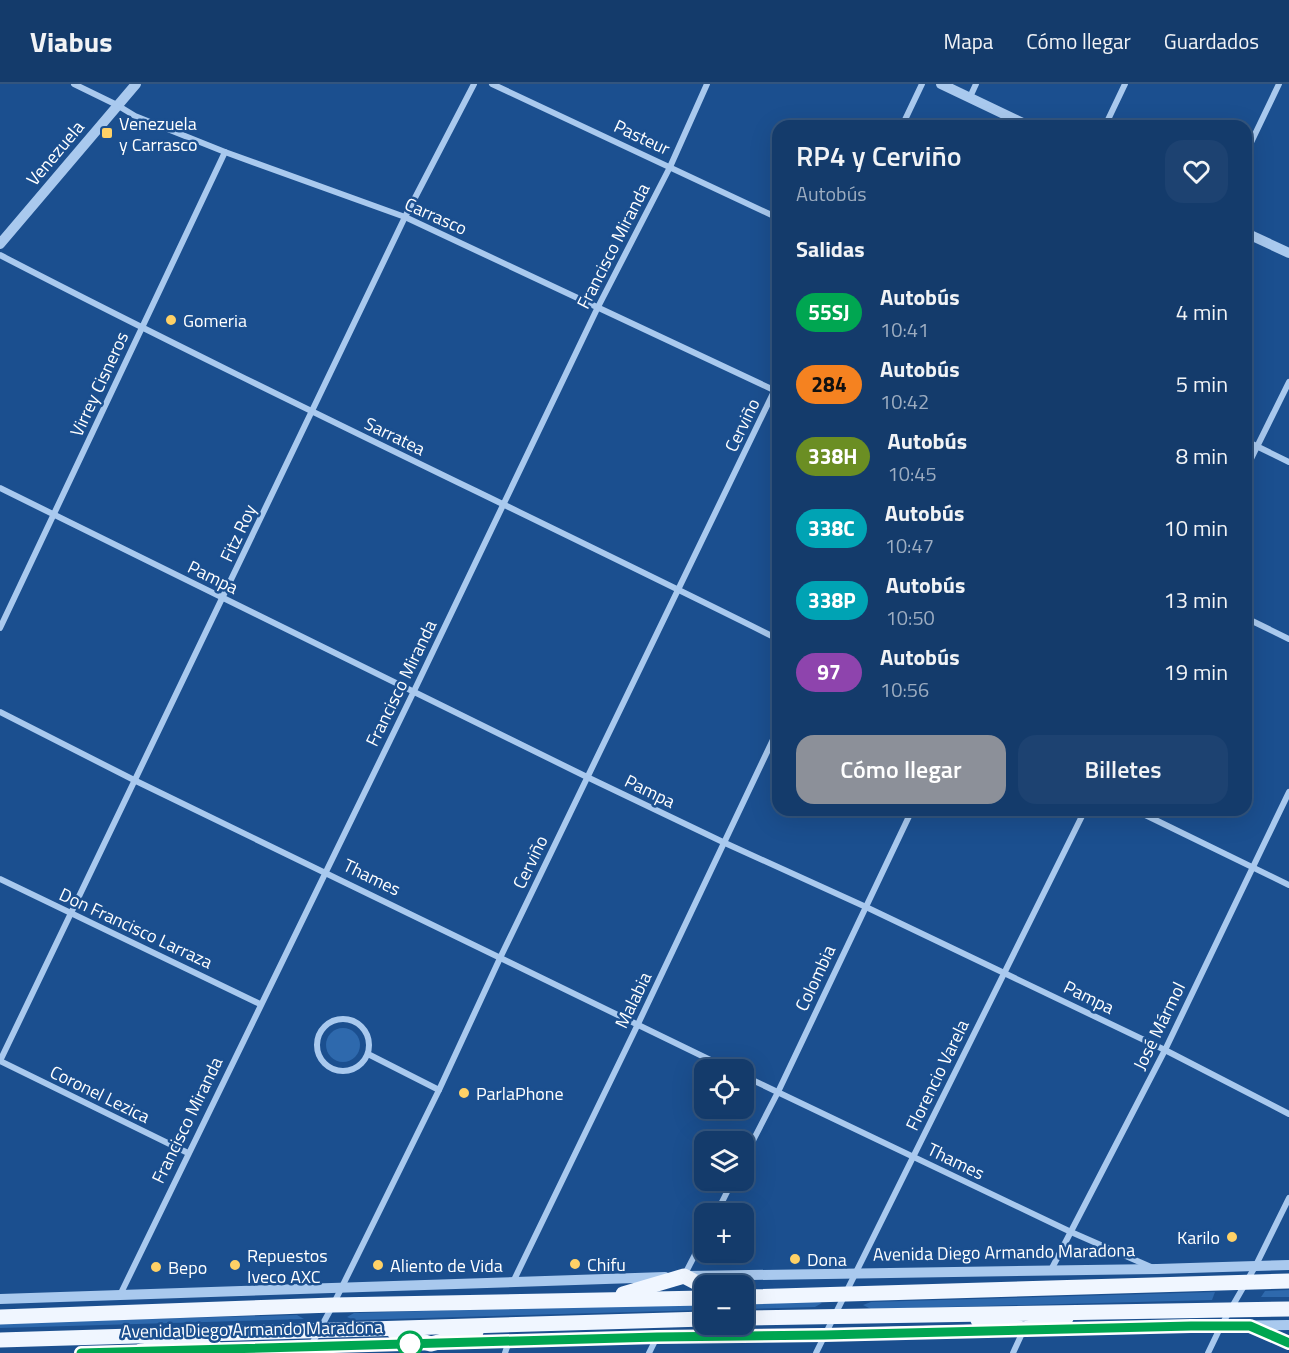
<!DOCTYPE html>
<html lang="es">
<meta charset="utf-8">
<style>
:root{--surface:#143b6b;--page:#1d4271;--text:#f1f3f6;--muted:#9dadc1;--line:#33557e;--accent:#8c9099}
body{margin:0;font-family:"Titillium Web",sans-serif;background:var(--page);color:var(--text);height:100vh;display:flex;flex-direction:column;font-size:22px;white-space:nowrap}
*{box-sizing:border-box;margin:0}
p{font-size:20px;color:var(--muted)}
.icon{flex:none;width:33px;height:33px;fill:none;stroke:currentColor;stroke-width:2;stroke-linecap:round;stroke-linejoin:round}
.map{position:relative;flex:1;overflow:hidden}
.details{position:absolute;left:772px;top:36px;width:480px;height:696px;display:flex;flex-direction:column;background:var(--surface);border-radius:18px;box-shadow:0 6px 24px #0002,0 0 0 2px var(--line)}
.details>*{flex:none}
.badge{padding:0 12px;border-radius:20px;font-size:21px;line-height:39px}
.fabs{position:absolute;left:694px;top:975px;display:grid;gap:12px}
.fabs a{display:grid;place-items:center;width:60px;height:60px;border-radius:12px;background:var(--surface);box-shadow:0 6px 24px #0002,0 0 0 2px var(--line);font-size:30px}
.map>.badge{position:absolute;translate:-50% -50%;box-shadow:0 0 0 3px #fff}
h2{padding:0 24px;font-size:22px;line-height:54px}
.round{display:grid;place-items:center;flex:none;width:63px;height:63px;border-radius:18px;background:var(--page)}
.summary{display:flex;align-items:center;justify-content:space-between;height:102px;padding:0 24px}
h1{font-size:28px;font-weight:600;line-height:45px}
.primary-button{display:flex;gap:12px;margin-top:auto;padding:12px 24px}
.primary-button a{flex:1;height:69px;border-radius:18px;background:var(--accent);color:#fff;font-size:24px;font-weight:600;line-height:69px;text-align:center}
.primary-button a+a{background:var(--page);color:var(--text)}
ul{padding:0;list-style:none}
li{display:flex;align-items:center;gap:18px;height:72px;padding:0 24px}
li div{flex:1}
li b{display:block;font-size:22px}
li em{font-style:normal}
li .badge{min-width:66px;font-weight:700;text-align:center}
header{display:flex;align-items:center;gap:36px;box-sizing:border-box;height:84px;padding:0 30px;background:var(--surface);border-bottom:2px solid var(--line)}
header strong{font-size:28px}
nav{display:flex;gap:33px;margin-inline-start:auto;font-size:21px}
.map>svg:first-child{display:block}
</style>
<header>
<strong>Viabus</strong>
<nav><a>Mapa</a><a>Cómo llegar</a><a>Guardados</a></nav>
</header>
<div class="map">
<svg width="1289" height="1269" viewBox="0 0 1289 1269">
<rect width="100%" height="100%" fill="#1b4f8f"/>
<!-- green -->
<g fill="#2e69ad">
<circle cx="343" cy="961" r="17"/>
<polygon points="1289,1206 1289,1213 1261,1213 1265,1207"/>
<polygon points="1215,1208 1212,1216 871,1225 863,1221 871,1218"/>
<polygon points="815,1216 822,1219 815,1223 744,1225 744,1218"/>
<polygon points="705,1219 705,1226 354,1236 347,1233 354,1229"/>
<polygon points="297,1231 304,1235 0,1244 0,1239"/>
</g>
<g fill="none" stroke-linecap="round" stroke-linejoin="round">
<!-- minor -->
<g stroke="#a9c9ee" stroke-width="6">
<polyline points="74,0 117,21 135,32 225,68 405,133 778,308"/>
<polyline points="492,0 778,134"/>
<polyline points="970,13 976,0"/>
<polyline points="902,42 922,0"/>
<polyline points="1105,42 1125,0"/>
<polyline points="1246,69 1279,0"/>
<path d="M0 171C257 304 519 426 778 555"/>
<polyline points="1246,357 1289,378"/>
<polyline points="1246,385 1289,298"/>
<polyline points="0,404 587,693 725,759 866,823 1165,966 1289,1030"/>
<polyline points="1246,534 1289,555"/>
<polyline points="0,544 225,68"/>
<polyline points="0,628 136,697 731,986"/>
<polyline points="1135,726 1289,801"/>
<polyline points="0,795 260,920"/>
<circle cx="343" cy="961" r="26"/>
<polyline points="368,970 439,1006"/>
<polyline points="0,977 405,133 474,0"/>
<polyline points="0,977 188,1069"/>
<polyline points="744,992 1071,1148 1151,1183"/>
<polyline points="744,1074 778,1008 912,726"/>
<polyline points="716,1130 733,1096"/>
<polyline points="1051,1186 1165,966 1289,708"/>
<polyline points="684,1192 705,1151"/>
<polyline points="513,1198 638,940 778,645"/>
<polyline points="120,1211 414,607 597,225 670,83 707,0"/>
<polyline points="1256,1244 1289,1259"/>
<polyline points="307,1269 333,1221 439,1006 501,872 778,299"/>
<polyline points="505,1269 509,1257"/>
<polyline points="649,1269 657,1253"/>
<polyline points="816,1269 1085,726"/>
<polyline points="1013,1269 1024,1245"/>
<polyline points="1208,1269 1221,1242 1256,1181 1289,1114"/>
</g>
<!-- tertiary -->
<g stroke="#a9c9ee" stroke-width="10">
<polyline points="941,0 1029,42"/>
<polyline points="1246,149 1289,169"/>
<polyline points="0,160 136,0"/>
<polyline points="687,1192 1157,1185 1289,1181"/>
<polyline points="0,1215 665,1193"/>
<polyline points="1042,1244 1289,1241"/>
<polyline points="452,1259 1003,1245"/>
<polyline points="206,1265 421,1260"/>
<polyline points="79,1269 148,1267"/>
</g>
<!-- primary -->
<g stroke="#f0f6ff" stroke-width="15">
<polyline points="623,1210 684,1192 705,1203"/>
<polyline points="744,1213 1289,1197"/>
<polyline points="0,1233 333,1221 705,1214"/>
<polyline points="744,1234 1289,1225"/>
<polyline points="978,1236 1024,1245 1066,1234"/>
<polyline points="395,1249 431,1260 476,1248"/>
<polyline points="0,1256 705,1235"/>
<polyline points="141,1267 213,1259"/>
</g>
</g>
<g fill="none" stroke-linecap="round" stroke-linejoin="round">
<defs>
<polyline id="line" points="81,1269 657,1253 824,1251 1191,1242 1250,1242 1289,1259"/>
</defs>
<!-- line casing -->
<use href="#line" stroke="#fff" stroke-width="14"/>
<!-- line -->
<use href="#line" stroke="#00a651" stroke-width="9"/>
</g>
<!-- markers -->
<g fill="#ffd166" stroke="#1b4f8f" stroke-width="2">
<rect x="101" y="43" width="12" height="12" rx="3"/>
<circle cx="171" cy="236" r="6"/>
<circle cx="464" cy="1009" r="6"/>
<circle cx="1232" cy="1153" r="6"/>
<circle cx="795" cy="1175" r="6"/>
<circle cx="575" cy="1180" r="6"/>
<circle cx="235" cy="1181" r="6"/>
<circle cx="378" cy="1181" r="6"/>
<circle cx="156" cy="1183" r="6"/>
</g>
<circle fill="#fff" stroke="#00a651" stroke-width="3" cx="410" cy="1260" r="12"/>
<g text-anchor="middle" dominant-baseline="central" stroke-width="5" stroke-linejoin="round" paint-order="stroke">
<!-- poi labels -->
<g font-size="18" fill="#fff" stroke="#1b4f8f" text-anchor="start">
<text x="119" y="39">Venezuela<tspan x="119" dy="21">y Carrasco</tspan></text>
<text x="183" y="236">Gomeria</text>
<text x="476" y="1009">ParlaPhone</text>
<text x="1220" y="1153" text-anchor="end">Karilo</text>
<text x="247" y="1171">Repuestos<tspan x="247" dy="21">Iveco AXC</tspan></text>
<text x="807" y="1175">Dona</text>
<text x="587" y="1180">Chifu</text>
<text x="390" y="1181">Aliento de Vida</text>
<text x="168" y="1183">Bepo</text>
</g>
<!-- street labels -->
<g font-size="18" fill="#fff" stroke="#1b4f8f">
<text transform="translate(642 53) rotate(25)">Pasteur</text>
<text transform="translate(55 69) rotate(-50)">Venezuela</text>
<text transform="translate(436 132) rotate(24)">Carrasco</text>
<text transform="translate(613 162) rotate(-63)">Francisco Miranda</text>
<text transform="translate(99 300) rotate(-65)">Virrey Cisneros</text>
<text transform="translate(742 341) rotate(-64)">Cerviño</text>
<text transform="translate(395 352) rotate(26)">Sarratea</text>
<text transform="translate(238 449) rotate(-65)">Fitz Roy</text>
<text transform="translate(213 493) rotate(26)">Pampa</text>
<text transform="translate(401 599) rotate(-64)">Francisco Miranda</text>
<text transform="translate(650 707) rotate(26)">Pampa</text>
<text transform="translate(530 778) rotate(-64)">Cerviño</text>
<text transform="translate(372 793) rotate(26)">Thames</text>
<text transform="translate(136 844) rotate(25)">Don Francisco Larraza</text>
<text transform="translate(815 894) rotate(-65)">Colombia</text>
<text transform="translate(1089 913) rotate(26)">Pampa</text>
<text transform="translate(633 916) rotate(-64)">Malabia</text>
<text transform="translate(1159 942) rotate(-64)">José Mármol</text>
<text transform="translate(937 991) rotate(-64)">Florencio Varela</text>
<text transform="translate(100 1010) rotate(26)">Coronel Lezica</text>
<text transform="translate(187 1036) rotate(-64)">Francisco Miranda</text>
<text transform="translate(956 1077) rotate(26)">Thames</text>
<text transform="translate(1004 1168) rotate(-1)">Avenida Diego Armando Maradona</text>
<text transform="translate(252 1245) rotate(-1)">Avenida Diego Armando Maradona</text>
</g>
</g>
</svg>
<div class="fabs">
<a><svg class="icon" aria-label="locate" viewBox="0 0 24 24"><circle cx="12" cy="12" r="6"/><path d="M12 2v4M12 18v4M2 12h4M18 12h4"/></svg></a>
<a><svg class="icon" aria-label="layers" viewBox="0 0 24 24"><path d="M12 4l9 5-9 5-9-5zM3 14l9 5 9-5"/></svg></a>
<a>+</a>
<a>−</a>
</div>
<section class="details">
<div class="summary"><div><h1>RP4 y Cerviño</h1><p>Autobús</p></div><a class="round"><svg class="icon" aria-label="heart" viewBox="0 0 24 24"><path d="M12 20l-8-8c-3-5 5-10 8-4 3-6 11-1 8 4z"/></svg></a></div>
<h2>Salidas</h2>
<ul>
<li><span class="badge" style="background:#00a651;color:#fff">55SJ</span><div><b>Autobús</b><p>10:41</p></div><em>4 min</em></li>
<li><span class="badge" style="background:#f58220;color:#111">284</span><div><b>Autobús</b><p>10:42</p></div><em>5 min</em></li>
<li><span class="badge" style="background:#6b8e23;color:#fff">338H</span><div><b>Autobús</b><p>10:45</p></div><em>8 min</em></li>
<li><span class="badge" style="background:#00a3b4;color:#fff">338C</span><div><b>Autobús</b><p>10:47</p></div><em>10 min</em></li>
<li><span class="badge" style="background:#00a3b4;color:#fff">338P</span><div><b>Autobús</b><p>10:50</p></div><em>13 min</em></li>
<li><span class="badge" style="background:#8e44ad;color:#fff">97</span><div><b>Autobús</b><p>10:56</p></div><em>19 min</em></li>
</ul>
<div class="primary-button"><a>Cómo llegar</a><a>Billetes</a></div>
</section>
</div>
